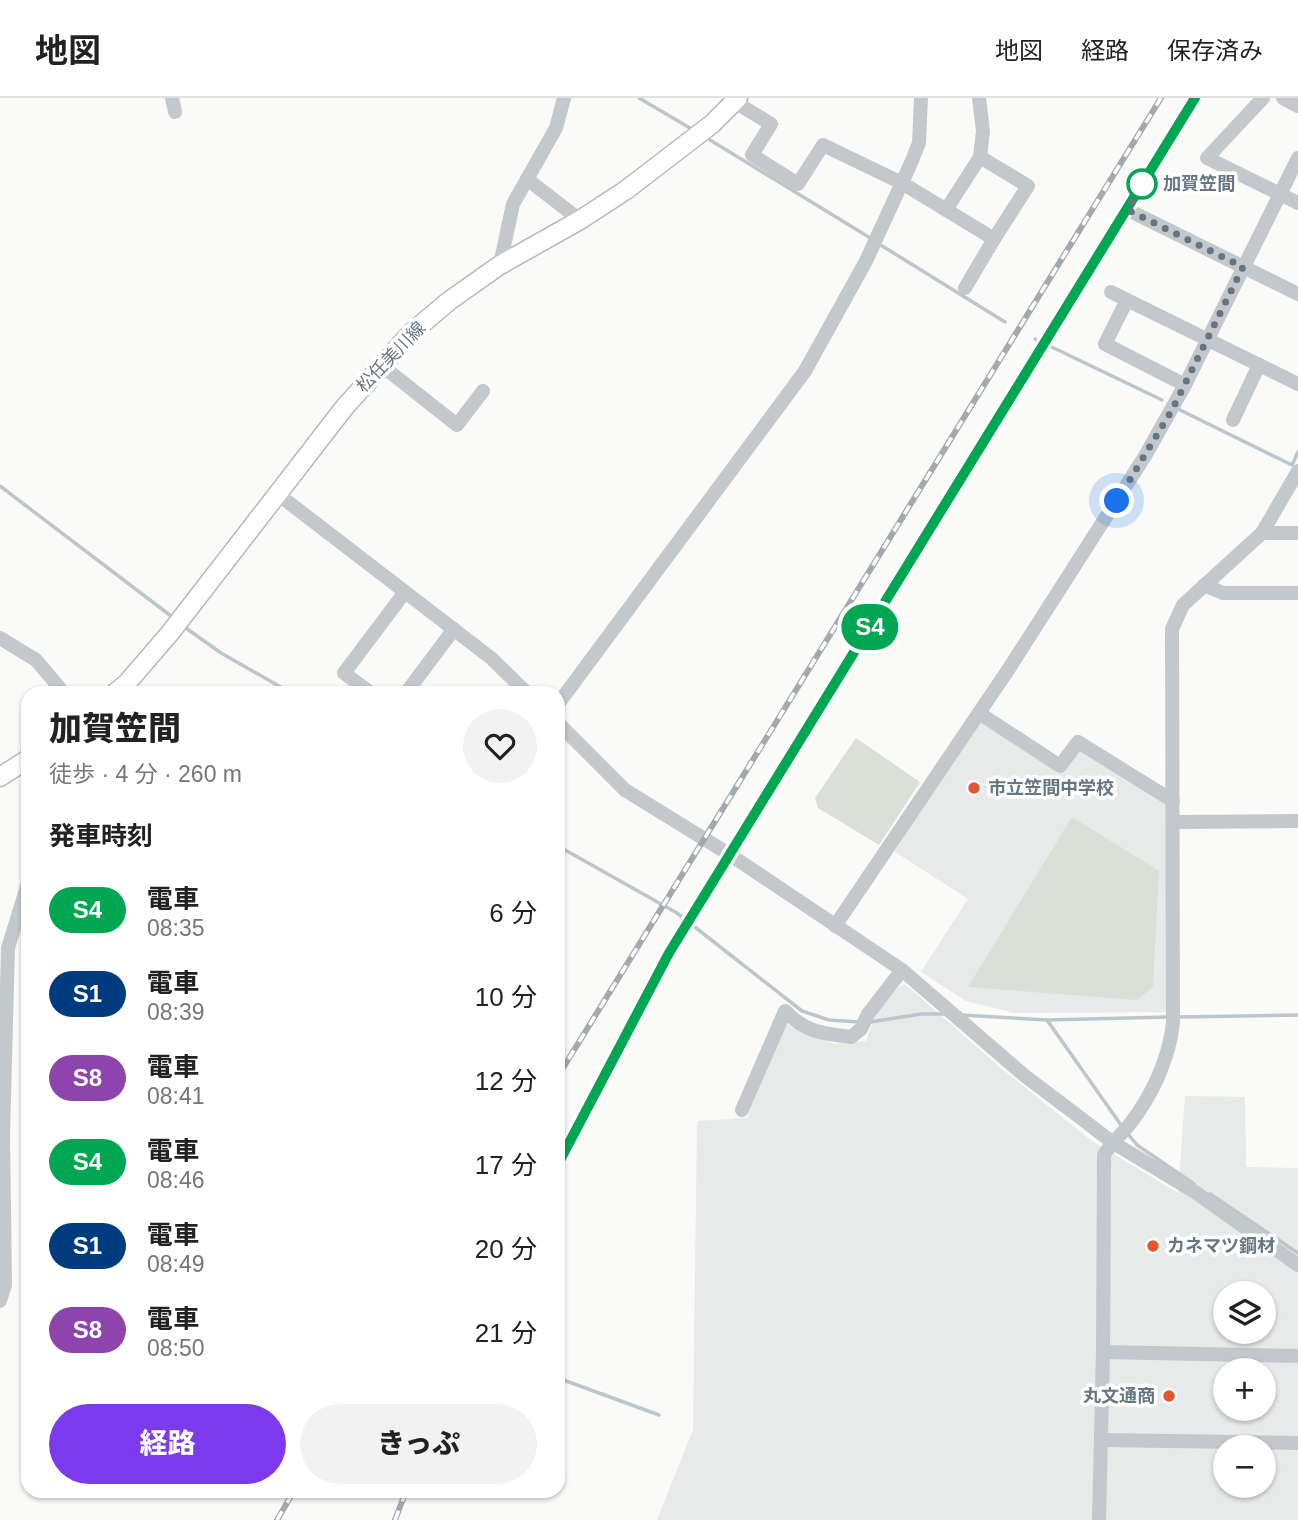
<!DOCTYPE html>
<html lang="ja">
<meta charset="utf-8">
<style>
:root{--surface:#fff;--page:#f2f2f2;--text:#222;--muted:#767676;--line:#e0e0e0;--accent:#7c3aed}
body{margin:0;font-family:Arial,"Noto Sans JP",sans-serif;background:var(--page);color:var(--text);height:100vh;display:flex;flex-direction:column;font-size:26px;white-space:nowrap}
*{box-sizing:border-box;margin:0}
p{font-size:23px;color:var(--muted)}
.icon{flex:none;width:38px;height:38px;fill:none;stroke:currentColor;stroke-width:2;stroke-linecap:round;stroke-linejoin:round}
.map{position:relative;flex:1;overflow:hidden}
.drawer{position:absolute;left:21px;top:588px;width:544px;height:812px;display:flex;flex-direction:column;background:var(--surface);border-radius:21px;box-shadow:0 2px 5px #0004}
.drawer>*{flex:none}
.badge{padding:0 14px;border-radius:23px;font-size:24px;line-height:46px}
.fabs{position:absolute;left:1213px;top:1183px;display:grid;gap:14px}
.fabs a{display:grid;place-items:center;width:63px;height:63px;border-radius:50%;background:var(--surface);box-shadow:0 2px 5px #0004;font-size:35px}
.you{position:absolute;width:35px;height:35px;margin:-18px;border:5px solid #fff;border-radius:50%;background:#1a73e8;box-shadow:0 0 0 10px #1a73e833}
.map>.badge{position:absolute;translate:-50% -50%;box-shadow:0 0 0 4px #fff}
h2{padding:0 28px;font-size:26px;line-height:63px}
.round{display:grid;place-items:center;flex:none;width:74px;height:74px;border-radius:37px;background:var(--page)}
.head{display:flex;align-items:center;justify-content:space-between;height:119px;padding:0 28px}
h1{font-size:33px;font-weight:800;line-height:52px}
.primary-button{display:flex;gap:14px;margin-top:auto;padding:14px 28px}
.primary-button a{flex:1;height:80px;border-radius:42px;background:var(--accent);color:#fff;font-size:28px;font-weight:800;line-height:80px;text-align:center}
.primary-button a+a{background:var(--page);color:var(--text)}
ul{padding:0;list-style:none}
li{display:flex;align-items:center;gap:21px;height:84px;padding:0 28px}
li div{flex:1}
li b{display:block;font-size:26px}
li em{font-style:normal}
li .badge{min-width:77px;font-weight:700;text-align:center}
header{display:flex;align-items:center;gap:42px;box-sizing:border-box;height:98px;padding:0 35px;background:var(--surface);border-bottom:2px solid var(--line)}
header strong{font-size:33px}
nav{display:flex;gap:38px;margin-inline-start:auto;font-size:24px}
.map>svg:first-child{display:block}
</style>
<header>
<strong>地図</strong>
<nav><a>地図</a><a>経路</a><a>保存済み</a></nav>
</header>
<div class="map">
<svg width="1298" height="1422" viewBox="0 0 1298 1422">
<rect width="100%" height="100%" fill="#fafaf8"/>
<!-- built -->
<g fill="#e8e9e9" fill-rule="evenodd">
<polygon points="978,624 983,625 1058,675 1077,652 1166,707 1167,914 1014,915 966,903 921,874 968,801 892,752"/>
<path d="M905 886 1002 971 1092 1043 1178 1095 1185 998 1245 999 1246 1069 1298 1070V1422H657L693 1332 697 1026 699 1023 747 1020 786 926 834 946 866 943 876 915 898 889ZM1225 1195H1264V1234H1225ZM1225 1272H1264V1311H1225ZM1225 1349H1264V1388H1225Z"/>
</g>
<!-- green -->
<g fill="#dadfd7">
<polygon points="856,640 920,684 879,747 818,710 815,700"/>
<polygon points="1072,719 1159,773 1153,889 1137,902 968,889"/>
</g>
<g fill="none" stroke-linecap="round" stroke-linejoin="round">
<!-- stream -->
<g stroke="#bbc7cb" stroke-width="3.5">
<polyline points="639,0 690,30"/>
<polyline points="710,42 872,141"/>
<polyline points="879,146 1005,224"/>
<polyline points="1035,241 1162,302"/>
<polyline points="1178,311 1292,367 1298,354"/>
<polyline points="0,388 175,521"/>
<polyline points="183,528 221,555 291,595"/>
<polyline points="558,748 677,815 802,913 829,922 859,924"/>
<polyline points="961,917 1047,922 1170,919"/>
<polyline points="1178,919 1298,917"/>
<polyline points="1047,922 1121,1027"/>
<polyline points="870,924 921,916 946,916"/>
<polyline points="1128,1036 1137,1047 1194,1086"/>
<polyline points="1210,1096 1298,1155"/>
<polyline points="558,1280 659,1317"/>
</g>
<defs>
<g id="major">
<polyline points="115,595 127,585 170,535 344,310 411,235 449,203 500,167 580,122 626,92 712,26 738,0"/>
<polyline points="0,679 28,661"/>
</g>
</defs>
<!-- major casing -->
<use href="#major" stroke="#b5babe" stroke-width="21"/>
<!-- minor -->
<g stroke="#c3c8cc" stroke-width="14">
<polyline points="172,0 175,14"/>
<polyline points="979,0 983,33 980,59"/>
<polyline points="1263,0 1207,60 1298,105"/>
<polyline points="1283,0 1298,8"/>
<polyline points="735,4 771,26 752,57 798,86 823,47 902,85 994,141 965,190"/>
<polyline points="527,81 580,122"/>
<polyline points="946,112 980,59 1028,88 994,141"/>
<polyline points="1128,112 1298,196"/>
<polyline points="500,167 513,106 556,30 564,0"/>
<polyline points="1111,194 1127,202"/>
<polyline points="381,267 457,327 483,293"/>
<polyline points="1185,287 1105,246 1127,202 1298,286"/>
<polyline points="1233,322 1259,267"/>
<polyline points="279,397 491,560 527,595"/>
<polyline points="1262,435 1298,435"/>
<polyline points="1204,487 1223,495 1298,495"/>
<polyline points="0,540 36,562 64,595"/>
<polyline points="371,595 344,575 405,494"/>
<polyline points="406,595 454,531"/>
<polyline points="558,606 805,273 866,163 911,65 919,45 921,0"/>
<polyline points="979,615 1060,668 1078,644 1173,703"/>
<polyline points="558,625 625,692 732,758 902,872 1025,978 1078,1018 1112,1044 1195,1094 1298,1167"/>
<polyline points="1173,724 1298,723"/>
<polyline points="835,828 1010,569 1145,358 1185,287 1298,60"/>
<path d="M742 1012 785 913C807 935 821 935 851 939L861 931 868 916 902 872"/>
<polyline points="0,1203 5,1187 3,1036 8,850 28,785"/>
<polyline points="1103,1254 1298,1258"/>
<polyline points="1101,1342 1298,1345"/>
<path d="M1099 1422 1103 1254 1104 1057C1111 1045 1121 1037 1129 1027 1152 998 1169 961 1173 925L1172 531 1183 507 1262 435 1298 373"/>
</g>
<!-- major -->
<use href="#major" stroke="#fff" stroke-width="18"/>
<defs>
<g id="rail">
<polyline points="558,978 1161,0"/>
<polyline points="558,1066 669,855 1195,0"/>
<polyline points="277,1422 294,1393"/>
<polyline points="395,1422 406,1393"/>
</g>
</defs>
<!-- rail casing -->
<use href="#rail" stroke="#a2aab0" stroke-width="6"/>
<!-- rail -->
<use href="#rail" stroke="#fff" stroke-width="3.5" stroke-dasharray="10" stroke-linecap="butt"/>
</g>
<g fill="none" stroke-linecap="round" stroke-linejoin="round">
<defs>
<polyline id="line" points="558,1066 669,855 1195,0"/>
</defs>
<!-- line casing -->
<use href="#line" stroke="#fff" stroke-width="16"/>
<!-- line -->
<use href="#line" stroke="#00a651" stroke-width="10"/>
<!-- walk -->
<polyline stroke="#657683" stroke-width="7" stroke-dasharray="0 12.6" points="1117,403 1172,312 1243,169 1128,112 1142,86"/>
</g>
<!-- markers -->
<circle fill="#fff" stroke="#00a651" stroke-width="3.5" cx="1142" cy="86" r="14"/>
<g fill="#e4572e" stroke="#fff" stroke-width="2.5">
<circle cx="974" cy="690" r="7"/>
<circle cx="1153" cy="1148" r="7"/>
<circle cx="1169" cy="1298" r="7"/>
</g>
<g text-anchor="middle" dominant-baseline="central" stroke-width="7" stroke-linejoin="round" paint-order="stroke">
<!-- stop labels -->
<g font-size="18" font-weight="bold" fill="#657683" stroke="#fff" text-anchor="start">
<text x="1163" y="86">加賀笠間</text>
</g>
<!-- street labels -->
<g font-size="18" fill="#657683" stroke="#fff">
<text transform="translate(391 259) rotate(-46)">松任美川線</text>
</g>
<!-- poi labels -->
<g font-size="18" font-weight="bold" fill="#657683" stroke="#fff" text-anchor="start">
<text x="988" y="690">市立笠間中学校</text>
<text x="1167" y="1148">カネマツ鋼材</text>
<text x="1155" y="1298" text-anchor="end">丸文通商</text>
</g>
</g>
</svg>
<div class="fabs">
<a><svg class="icon" aria-label="layers" viewBox="0 0 24 24"><path d="M12 4l9 5-9 5-9-5zM3 14l9 5 9-5"/></svg></a>
<a>+</a>
<a>−</a>
</div>
<div class="you" style="left:1117px;top:403px"></div>
<b class="badge" style="left:870px;top:529px;background:#00a651;color:#fff">S4</b>
<section class="drawer">
<div class="head"><div><h1>加賀笠間</h1><p>徒歩 · 4 分 · 260 m</p></div><a class="round"><svg class="icon" aria-label="heart" viewBox="0 0 24 24"><path d="M12 20l-8-8c-3-5 5-10 8-4 3-6 11-1 8 4z"/></svg></a></div>
<h2>発車時刻</h2>
<ul>
<li><span class="badge" style="background:#00a651;color:#fff">S4</span><div><b>電車</b><p>08:35</p></div><em>6 分</em></li>
<li><span class="badge" style="background:#003b80;color:#fff">S1</span><div><b>電車</b><p>08:39</p></div><em>10 分</em></li>
<li><span class="badge" style="background:#8e44ad;color:#fff">S8</span><div><b>電車</b><p>08:41</p></div><em>12 分</em></li>
<li><span class="badge" style="background:#00a651;color:#fff">S4</span><div><b>電車</b><p>08:46</p></div><em>17 分</em></li>
<li><span class="badge" style="background:#003b80;color:#fff">S1</span><div><b>電車</b><p>08:49</p></div><em>20 分</em></li>
<li><span class="badge" style="background:#8e44ad;color:#fff">S8</span><div><b>電車</b><p>08:50</p></div><em>21 分</em></li>
</ul>
<div class="primary-button"><a>経路</a><a>きっぷ</a></div>
</section>
</div>
